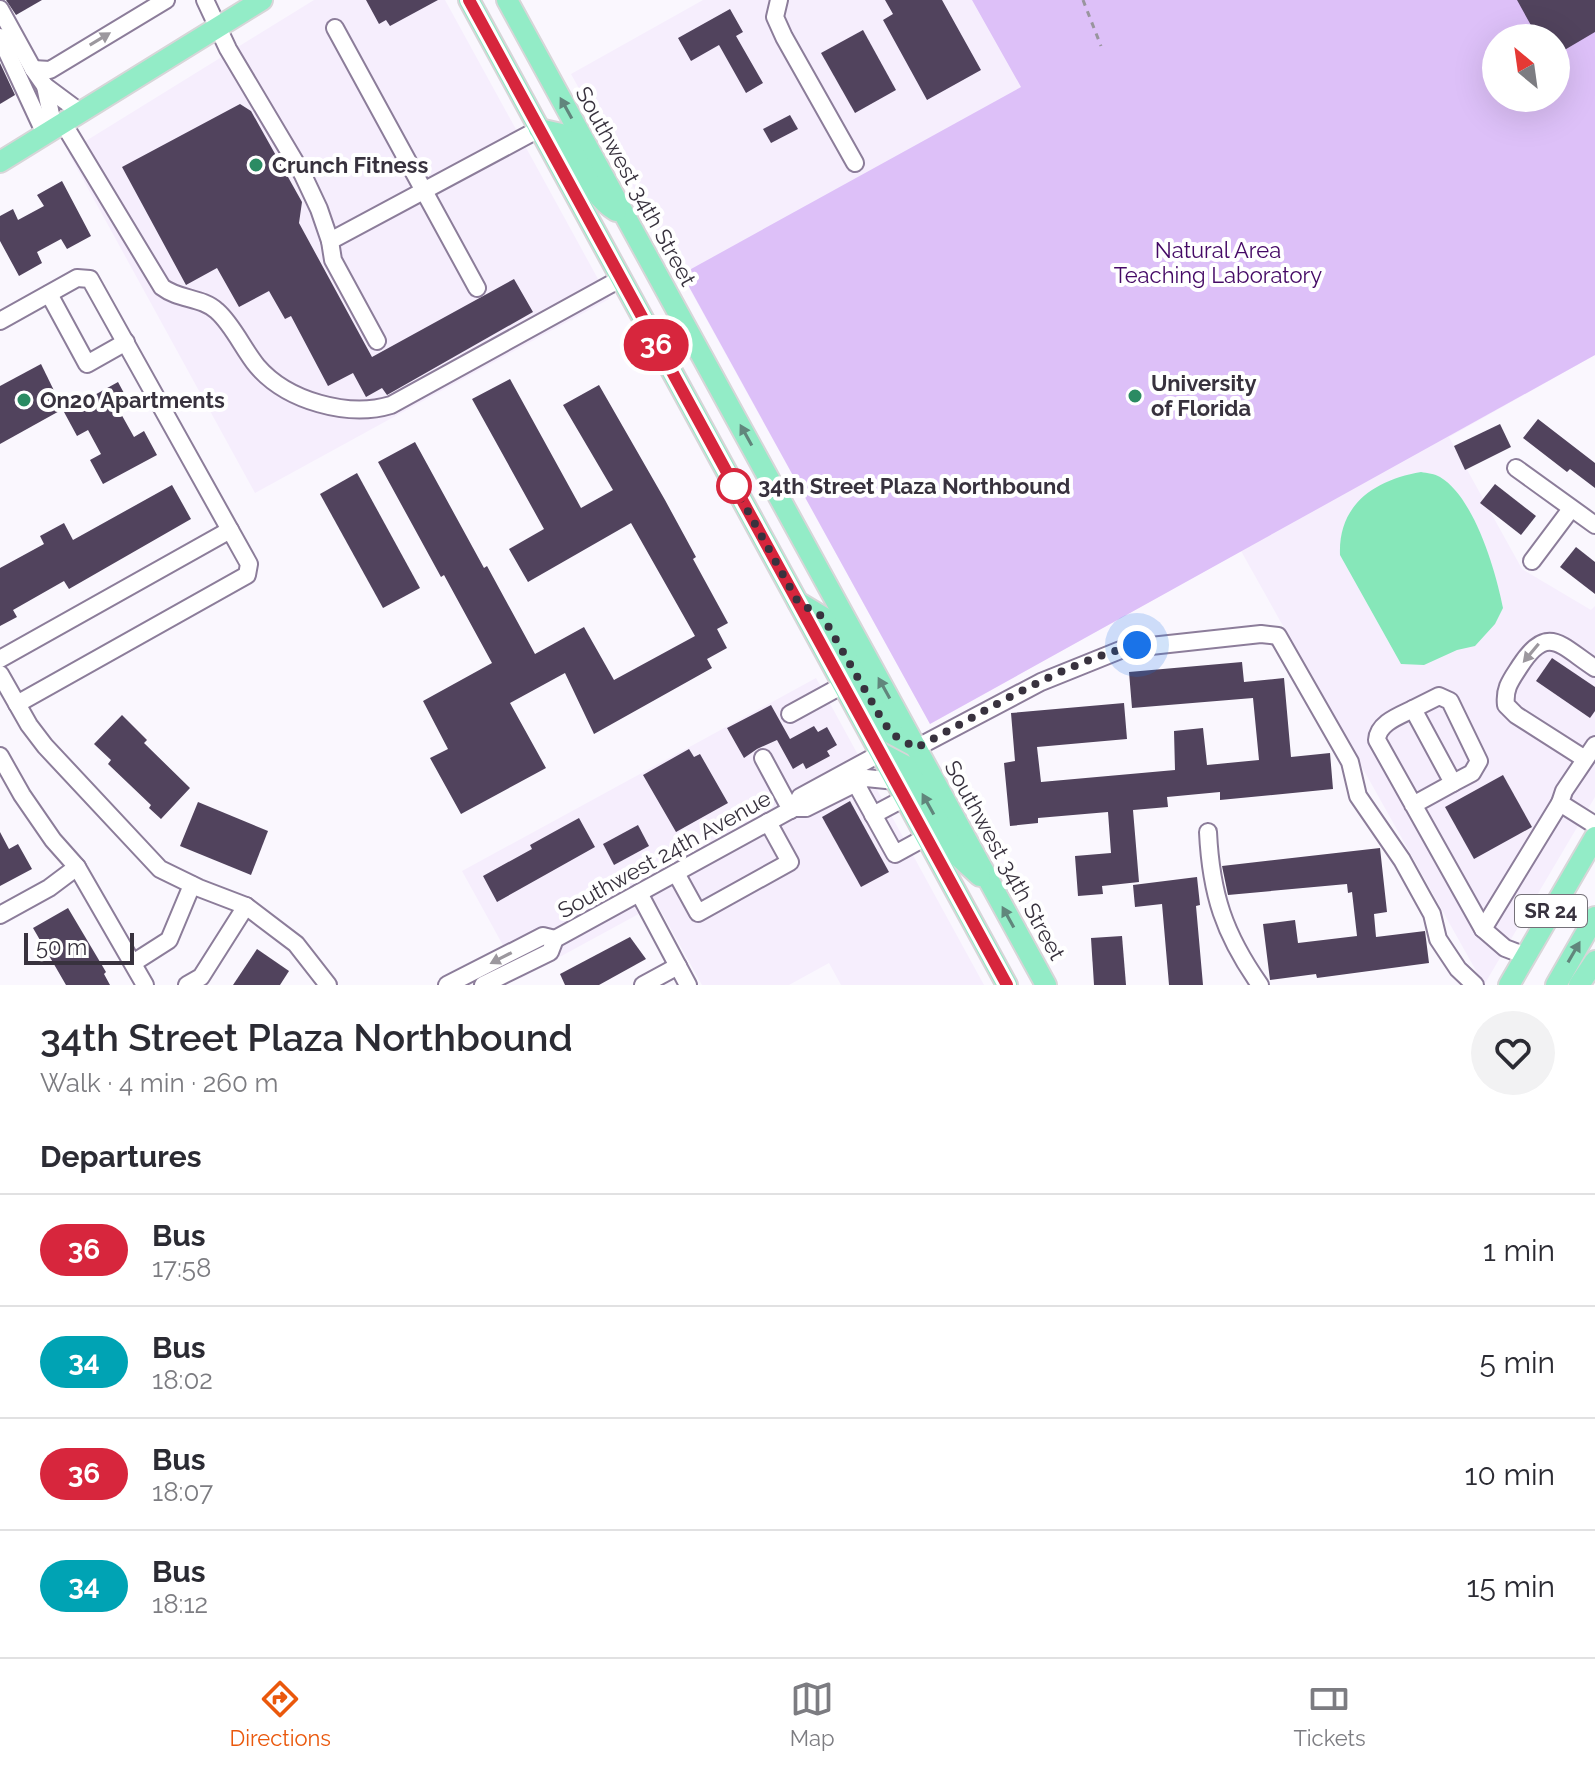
<!DOCTYPE html>
<meta charset="utf-8">
<style>
:root{--surface:#fff;--page:#f2f2f3;--text:#2b2b33;--muted:#7c7c81;--line:#e1e1e2;--accent:#ea580c}
body{margin:0;font-family:Raleway,sans-serif;background:var(--page);color:var(--text);height:100vh;display:flex;flex-direction:column;font-size:30px;white-space:nowrap}
*{box-sizing:border-box;margin:0}
p{font-size:26px;color:var(--muted)}
.icon{flex:none;width:44px;height:44px;fill:none;stroke:currentColor;stroke-width:2;stroke-linecap:round;stroke-linejoin:round}
.map{position:relative;height:985px;overflow:hidden}
.panel{display:flex;flex-direction:column;background:var(--surface);flex:1}
.panel>*{flex:none}
.badge{padding:0 16px;border-radius:26px;font-size:28px;line-height:52px}
.needle{width:52px;rotate:331deg}
.controls{position:absolute;left:1482px;top:24px;display:grid;gap:16px}
.controls a{display:grid;place-items:center;width:88px;height:88px;border-radius:50%;background:var(--surface);box-shadow:0 8px 32px #0002;font-size:40px}
.scale{position:absolute;left:24px;bottom:20px;width:110px;box-sizing:border-box;padding-left:8px;border:4px solid #38323e;border-top:0;font-size:22px;line-height:28px;white-space:nowrap;color:#38323e;-webkit-text-stroke:6px #fff;paint-order:stroke}
.you{position:absolute;width:40px;height:40px;margin:-20px;border:6px solid #fff;border-radius:50%;background:#1a73e8;box-shadow:0 0 0 12px #1a73e833}
.map>.badge{position:absolute;translate:-50% -50%;box-shadow:0 0 0 4px #fff}
h2{padding:0 40px;font-size:30px;line-height:72px}
.round{display:grid;place-items:center;flex:none;width:84px;height:84px;border-radius:42px;background:var(--page)}
.head{display:flex;align-items:center;justify-content:space-between;height:136px;padding:0 40px}
h1{font-size:38px;font-weight:600;line-height:60px}
ul{padding:0;list-style:none}
li{display:flex;align-items:center;gap:24px;height:112px;padding:0 40px;border-top:2px solid var(--line)}
li div{flex:1}
li b{display:block;font-size:30px}
li em{font-style:normal}
li .badge{min-width:88px;font-weight:700;text-align:center}
.dock{display:flex;justify-content:space-around;align-items:center;height:112px;border-top:2px solid var(--line);background:var(--surface);font-size:22px;color:var(--muted)}
.dock a{display:grid;justify-items:center;gap:4px}
.dock .on{color:var(--accent)}
.map>svg:first-child{display:block}
</style>
<div class="map">
<svg width="1595" height="985" viewBox="0 0 1595 985">
<rect width="100%" height="100%" fill="#faf7fe"/>
<!-- built -->
<g fill="#f6eefd" fill-rule="evenodd">
<polygon points="314,0 445,0 609,299 255,493 68,152"/>
<path d="M703 0H1595V355L1449 437 1522 569 1591 610 1595 606V797L1484 985 1241 551 930 724 571 74ZM1496 38H1556V98H1496Z"/>
<polygon points="816,678 984,985 841,985 829,963 789,985 702,985 657,904 521,978 462,871"/>
</g>
<!-- green -->
<path fill="#ddc0f8" fill-rule="evenodd" d="M972 0H1595V355L930 724 682 274 1021 87ZM1496 38H1556V98H1496Z"/>
<!-- water -->
<path fill="#86e7b9" d="M1421 472C1427 473 1435 474 1440 477 1474 497 1496 571 1503 608L1495 624 1475 646 1457 650 1424 665 1401 664 1340 555C1338 504 1375 480 1421 472Z"/>
<!-- building -->
<g fill="#51435d">
<polygon points="6,0 42,0 16,15"/>
<polygon points="366,0 438,0 390,26 386,20 379,24"/>
<polygon points="885,0 942,0 981,70 927,100 883,20 893,14"/>
<polygon points="1517,0 1595,0 1595,32 1556,55 1556,38 1538,38"/>
<polygon points="730,9 743,32 736,36 763,83 746,93 719,45 691,61 678,38"/>
<polygon points="863,30 896,90 855,113 821,53"/>
<polygon points="0,63 15,95 0,104"/>
<polygon points="240,104 251,111 302,202 299,223 372,357 514,279 533,312 387,395 382,388 366,397 353,373 328,386 291,316 285,319 269,291 239,307 217,268 186,285 122,167"/>
<polygon points="790,115 798,129 771,143 763,129"/>
<polygon points="62,181 91,236 67,249 61,239 37,252 42,263 19,276 0,241 0,216 13,209 18,220 44,206 37,195"/>
<polygon points="41,364 63,409 0,444 0,386"/>
<polygon points="510,379 581,508 613,490 563,405 599,385 665,500 696,557 693,559 728,623 717,629 727,648 707,659 712,668 594,734 565,673 510,703 546,768 461,814 430,758 448,749 423,701 492,663 444,575 441,577 378,462 415,442 484,568 487,566 535,654 584,627 614,680 695,636 631,523 528,582 509,549 544,529 472,399"/>
<polygon points="118,382 131,406 120,412 134,437 144,431 157,455 103,484 90,460 101,454 88,430 77,436 64,412"/>
<polygon points="1538,419 1595,463 1595,488 1570,469 1567,472 1523,438"/>
<polygon points="1500,424 1511,447 1465,470 1454,446"/>
<polygon points="357,473 420,588 383,608 320,494"/>
<polygon points="1495,484 1536,516 1521,535 1480,503"/>
<polygon points="172,485 191,519 69,589 64,581 13,610 17,617 0,626 0,568 44,544 40,536 64,523 73,540"/>
<polygon points="1576,547 1595,562 1595,594 1560,567"/>
<polygon points="1552,658 1595,687 1595,711 1590,718 1536,681"/>
<polygon points="1242,662 1244,682 1284,678 1291,757 1330,753 1333,789 1220,800 1220,792 1167,797 1168,807 1133,810 1139,882 1102,886 1103,894 1078,896 1075,856 1111,853 1108,812 1038,818 1038,823 1010,826 1004,763 1015,761 1011,713 1124,703 1127,739 1037,747 1041,782 1175,770 1174,731 1203,728 1207,765 1259,760 1253,698 1132,708 1129,672"/>
<polygon points="771,705 790,739 814,726 818,732 827,727 837,745 827,751 830,756 806,769 803,763 793,769 777,740 757,749 744,758 727,728"/>
<polygon points="122,715 147,740 144,743 190,788 161,819 149,808 151,805 108,764 111,760 94,744"/>
<polygon points="689,749 694,757 700,754 728,803 676,832 643,775"/>
<polygon points="1503,775 1532,827 1474,859 1445,807"/>
<polygon points="850,801 889,872 861,887 822,817"/>
<polygon points="198,802 268,831 251,875 180,846"/>
<polygon points="579,818 595,847 497,902 483,876 532,849 530,845"/>
<polygon points="638,825 649,846 614,865 603,844"/>
<polygon points="0,832 9,849 18,844 32,869 0,886"/>
<polygon points="1380,848 1387,912 1374,914 1376,937 1425,931 1429,963 1317,978 1316,974 1270,980 1263,924 1295,920 1298,943 1357,936 1352,892 1348,893 1347,884 1228,895 1222,866"/>
<polygon points="1197,877 1200,905 1196,906 1203,985 1169,985 1162,904 1135,907 1133,885"/>
<polygon points="68,908 106,972 104,974 110,985 66,985 33,928"/>
<polygon points="1122,936 1126,985 1094,985 1091,938"/>
<polygon points="630,937 646,959 599,985 565,985 560,974"/>
<polygon points="257,949 289,971 280,985 233,985"/>
</g>
<g fill="none" stroke-linecap="round" stroke-linejoin="round">
<defs>
<g id="minor">
<polyline points="205,0 228,49 303,175 319,209 330,241 333,260 377,341"/>
<polyline points="779,0 775,17 784,37 855,163"/>
<polyline points="0,9 33,69 45,86 80,112"/>
<polyline points="335,28 477,288"/>
<polyline points="0,37 45,134"/>
<polyline points="33,69 50,70 166,0"/>
<polyline points="45,86 54,129"/>
<path d="M63 123 162 287C179 300 202 297 217 311 233 325 243 349 257 366 287 401 348 418 391 405L620 279"/>
<polyline points="330,241 539,129"/>
<polyline points="49,294 87,364 126,342"/>
<polyline points="0,321 77,278 90,279 249,564 247,575 17,704"/>
<polyline points="1516,468 1595,525"/>
<polyline points="1532,561 1571,509"/>
<polyline points="0,659 230,530"/>
<polyline points="0,674 29,725 45,746 160,869 199,888 246,906 296,944 328,985"/>
<polyline points="1413,709 1439,696 1450,701 1479,761 1472,773 1453,783"/>
<polyline points="790,714 843,685"/>
<polyline points="1595,745 1564,791 1560,803 1595,825"/>
<polyline points="916,748 1041,682 1123,649 1261,634 1278,636 1350,762 1358,796 1402,860 1423,898 1432,914 1438,939 1458,969 1475,985"/>
<polyline points="0,756 22,795 53,840 77,867 145,985"/>
<polyline points="763,758 791,810"/>
<path d="M1585 759 1516 715 1506 705C1504 688 1511 680 1520 666 1548 623 1561 646 1595 668"/>
<polyline points="855,782 895,854 926,837"/>
<path d="M1413 805 1453 783 1413 709C1399 716 1378 723 1377 740L1483 929 1505 948 1526 956"/>
<polyline points="794,808 800,797 881,753"/>
<polyline points="873,815 905,798"/>
<path d="M1208 832C1211 894 1224 934 1260 985"/>
<polyline points="676,873 698,913 790,862 768,822"/>
<polyline points="639,893 688,985"/>
<polyline points="0,915 49,888 77,867"/>
<polyline points="1483,929 1560,803"/>
<polyline points="133,963 169,940 192,885"/>
<polyline points="187,985 201,977 246,906"/>
<polyline points="447,985 543,936 555,939"/>
<polyline points="483,985 550,952 555,939 794,808 806,808 866,778 896,781"/>
<polyline points="643,985 678,966"/>
</g>
<g id="major">
<polyline points="469,0 1007,985"/>
<polyline points="507,0 1046,985"/>
<path d="M539 129 561 134C581 159 588 194 616 211"/>
<polyline points="0,162 262,0"/>
<polyline points="798,602 823,617 881,718 892,734 916,747"/>
<polyline points="881,753 906,766 958,856 980,876"/>
<polyline points="1509,985 1595,837"/>
<polyline points="1556,985 1595,917"/>
<polyline points="1579,985 1595,961"/>
</g>
</defs>
<!-- minor casing -->
<use href="#minor" stroke="#8c7d9a" stroke-width="20"/>
<!-- major casing -->
<use href="#major" stroke="#d7d6d8" stroke-width="24"/>
<!-- path -->
<polyline stroke="#99959e" stroke-width="3" stroke-dasharray="6 6" stroke-linecap="butt" points="1083,0 1101,46"/>
<!-- minor -->
<use href="#minor" stroke="#fff" stroke-width="16"/>
<!-- major -->
<use href="#major" stroke="#93ecc7" stroke-width="20"/>
</g>
<!-- one-way arrows -->
<defs><path id="oneway-solid" d="M-6-.8H1V-3.2L6.5 0L1 3.2V.8H-6Z" transform="scale(2)"/></defs>
<g fill="#9c989e">
<use href="#oneway-solid" transform="translate(100 39) rotate(-31)"/>
<use href="#oneway-solid" transform="translate(1531 653) rotate(130)"/>
<use href="#oneway-solid" transform="translate(501 958) rotate(153)"/>
</g>
<g fill="#61867c">
<use href="#oneway-solid" transform="translate(566 108) rotate(-119)"/>
<use href="#oneway-solid" transform="translate(746 435) rotate(-119)"/>
<use href="#oneway-solid" transform="translate(884 688) rotate(-119)"/>
<use href="#oneway-solid" transform="translate(928 804) rotate(-119)"/>
<use href="#oneway-solid" transform="translate(1008 917) rotate(-119)"/>
<use href="#oneway-solid" transform="translate(1574 952) rotate(-60)"/>
</g>
<g fill="none" stroke-linecap="round" stroke-linejoin="round">
<defs>
<polyline id="line" points="469,0 1007,985"/>
</defs>
<!-- line casing -->
<use href="#line" stroke="#fff" stroke-width="18"/>
<!-- line -->
<use href="#line" stroke="#d7263d" stroke-width="12"/>
<!-- walk -->
<path stroke="#38323e" stroke-width="8" stroke-dasharray="0 14.4" d="M734 486 798 602 823 617 881 718 892 734 916 748C985 712 1061 663 1137 645"/>
</g>
<!-- markers -->
<g fill="#2b8b63" stroke="#fff" stroke-width="3">
<circle cx="256" cy="165" r="8"/>
<circle cx="1135" cy="396" r="8"/>
<circle cx="24" cy="400" r="8"/>
</g>
<circle fill="#fff" stroke="#d7263d" stroke-width="4" cx="734" cy="486" r="16"/>
<g text-anchor="middle" dominant-baseline="central" stroke-width="8" stroke-linejoin="round" paint-order="stroke">
<!-- shield labels -->
<rect fill="#fff" stroke="#747078" stroke-width="2" x="1515" y="895" width="72" height="32" rx="6"/>
<g font-size="20" font-weight="bold" fill="#38323e">
<text x="1551" y="911">SR 24</text>
</g>
<!-- poi labels -->
<g font-size="22" font-weight="bold" fill="#38323e" stroke="#fff" text-anchor="start">
<text x="272" y="165">Crunch Fitness</text>
<text x="1151" y="383">University<tspan x="1151" dy="25">of Florida</tspan></text>
<text x="40" y="400">On20 Apartments</text>
</g>
<!-- street labels -->
<g font-size="22" fill="#38323e" stroke="#fff">
<text transform="translate(636 186) rotate(61)">Southwest 34th Street</text>
<text transform="translate(664 854) rotate(-29)">Southwest 24th Avenue</text>
<text transform="translate(1005 860) rotate(61)">Southwest 34th Street</text>
</g>
<!-- park labels -->
<g font-size="22" fill="#440965" stroke="#fff">
<text x="1218" y="250">Natural Area<tspan x="1218" dy="25">Teaching Laboratory</tspan></text>
</g>
<!-- stop labels -->
<g font-size="22" font-weight="bold" fill="#38323e" stroke="#fff" text-anchor="start">
<text x="758" y="486">34th Street Plaza Northbound</text>
</g>
</g>
</svg>
<div class="controls">
<a><svg class="needle" viewBox="-14 -14 28 28"><path d="M0-13l5 13h-10z" fill="#e53935"/><path d="M0 13l5-13h-10z" fill="#7c7c81"/></svg></a>
</div>
<div class="scale">50 m</div>
<div class="you" style="left:1137px;top:645px"></div>
<b class="badge" style="left:656px;top:345px;background:#d7263d;color:#fff">36</b>
</div>
<section class="panel">
<div class="head"><div><h1>34th Street Plaza Northbound</h1><p>Walk · 4 min · 260 m</p></div><a class="round"><svg class="icon" aria-label="heart" viewBox="0 0 24 24"><path d="M12 20l-8-8c-3-5 5-10 8-4 3-6 11-1 8 4z"/></svg></a></div>
<h2>Departures</h2>
<ul>
<li><span class="badge" style="background:#d7263d;color:#fff">36</span><div><b>Bus</b><p>17:58</p></div><em>1 min</em></li>
<li><span class="badge" style="background:#00a3b4;color:#fff">34</span><div><b>Bus</b><p>18:02</p></div><em>5 min</em></li>
<li><span class="badge" style="background:#d7263d;color:#fff">36</span><div><b>Bus</b><p>18:07</p></div><em>10 min</em></li>
<li><span class="badge" style="background:#00a3b4;color:#fff">34</span><div><b>Bus</b><p>18:12</p></div><em>15 min</em></li>
</ul>
</section>
<nav class="dock">
<a class="on"><svg class="icon" aria-label="directions" viewBox="0 0 24 24"><path d="M12 3l9 9-9 9-9-9zM9 14v-3h6M13 9l2 2-2 2"/></svg>Directions</a>
<a><svg class="icon" aria-label="map" viewBox="0 0 24 24"><path d="M3 6l6-2 6 2 6-2v14l-6 2-6-2-6 2zM9 4v14M15 6v14"/></svg>Map</a>
<a><svg class="icon" aria-label="tickets" viewBox="0 0 24 24"><path d="M3 7h18v10H3zM15 7v10"/></svg>Tickets</a>
</nav>
